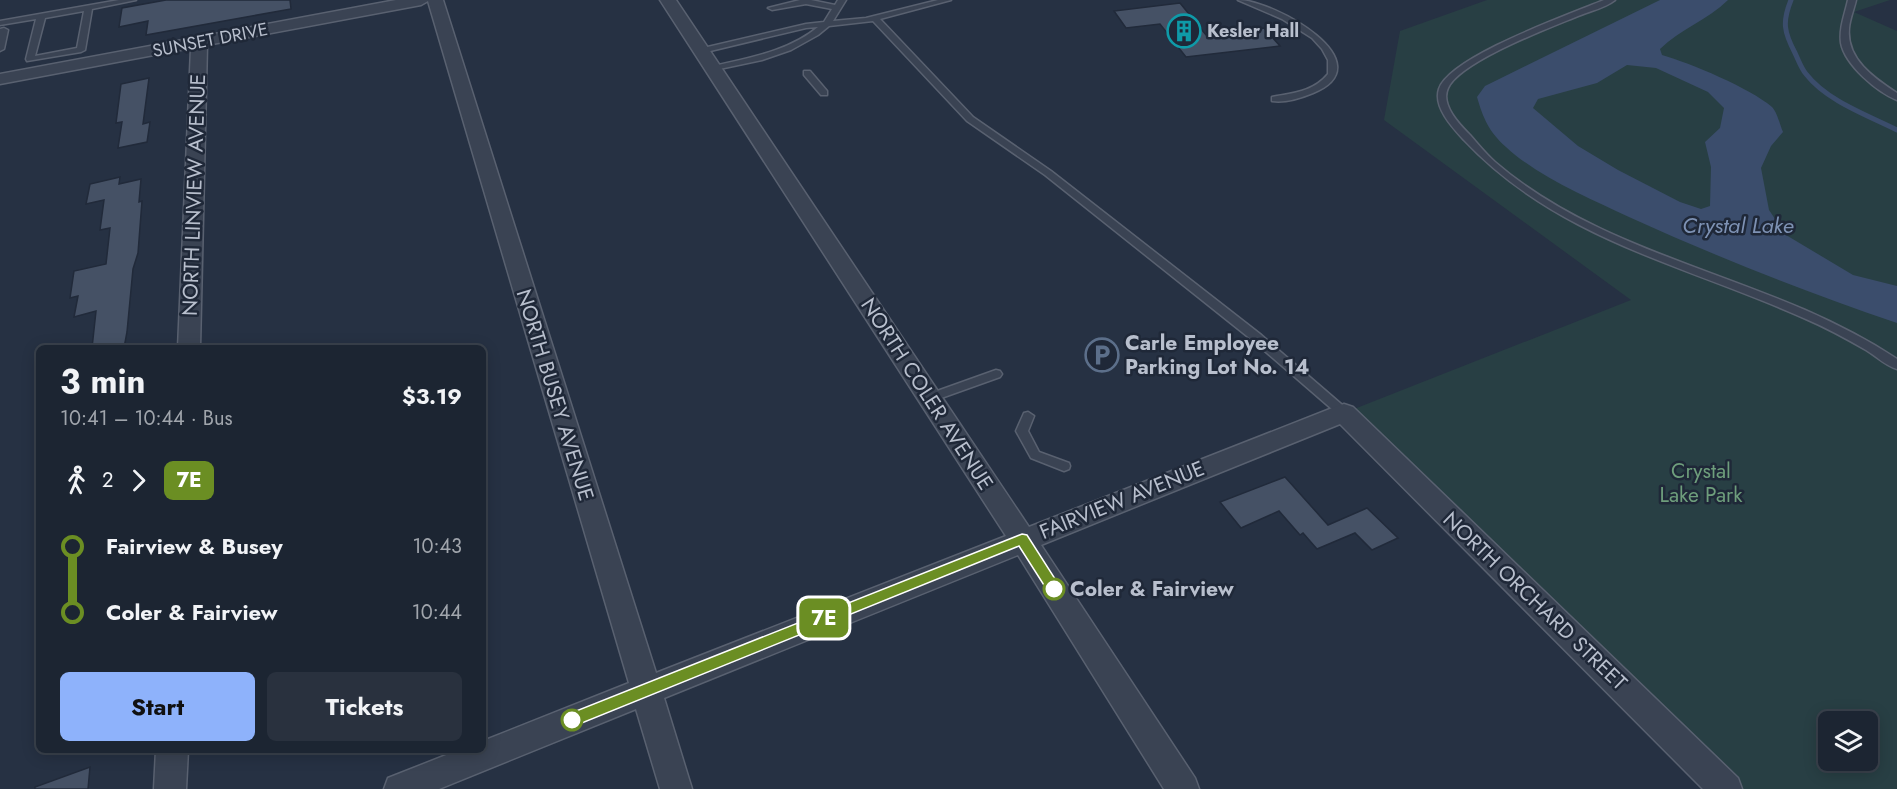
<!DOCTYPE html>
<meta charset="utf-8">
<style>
:root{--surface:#1c2532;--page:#29313e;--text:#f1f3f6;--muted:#a0a5ac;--line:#3a424d;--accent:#8eb2fb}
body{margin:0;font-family:Jost,sans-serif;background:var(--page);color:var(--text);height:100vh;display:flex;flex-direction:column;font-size:22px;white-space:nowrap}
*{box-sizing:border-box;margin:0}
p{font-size:20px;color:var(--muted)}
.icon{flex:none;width:33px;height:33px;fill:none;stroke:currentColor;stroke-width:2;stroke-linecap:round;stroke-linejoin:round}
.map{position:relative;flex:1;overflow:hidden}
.side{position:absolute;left:36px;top:345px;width:450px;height:408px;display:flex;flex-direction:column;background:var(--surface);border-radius:9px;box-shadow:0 3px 15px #0003,0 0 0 2px var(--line)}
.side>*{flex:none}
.badge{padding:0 12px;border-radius:9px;font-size:21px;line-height:39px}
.controls{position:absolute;left:1818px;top:711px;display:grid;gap:12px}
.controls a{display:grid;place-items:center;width:60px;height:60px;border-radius:9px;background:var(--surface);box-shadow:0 3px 15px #0003,0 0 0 2px var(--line);font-size:30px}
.map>.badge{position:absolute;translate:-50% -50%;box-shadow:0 0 0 3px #fff}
.legs{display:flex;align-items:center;gap:9px;height:66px;padding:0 24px;font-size:20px}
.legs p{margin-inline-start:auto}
.headline{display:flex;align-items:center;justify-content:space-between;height:102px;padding:0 24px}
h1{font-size:33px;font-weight:700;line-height:45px}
.primary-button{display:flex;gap:12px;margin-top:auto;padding:12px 24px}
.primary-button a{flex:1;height:69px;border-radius:9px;background:var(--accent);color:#111;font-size:24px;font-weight:700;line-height:69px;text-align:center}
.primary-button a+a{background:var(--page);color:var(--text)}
ul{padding:0 24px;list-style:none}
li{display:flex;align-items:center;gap:21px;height:66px;font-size:22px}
li i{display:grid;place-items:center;width:9px;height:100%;margin:0 8px;background:currentColor}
li i::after{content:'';width:15px;height:15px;margin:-8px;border:4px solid;border-radius:50%;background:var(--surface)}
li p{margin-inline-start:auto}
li:first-child i{background:linear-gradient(#0000 50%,currentColor 0)}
li:last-child i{background:linear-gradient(currentColor 50%,#0000 0)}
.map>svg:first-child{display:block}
</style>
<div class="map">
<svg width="1897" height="789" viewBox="0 0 1897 789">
<rect width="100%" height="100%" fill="#263143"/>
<!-- green -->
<path fill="#283f44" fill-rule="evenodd" d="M1487 0H1890L1854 12 1897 31V789H1740L1344 413 1631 300 1384 120 1400 31ZM1828 722H1868V760H1828Z"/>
<!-- water -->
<path fill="#3b4d6c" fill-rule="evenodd" d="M1660 0H1728C1708 20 1680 29 1660 49L1662 55C1690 63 1750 88 1772 107 1777 112 1780 125 1783 132L1771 146 1761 168 1769 210 1786 235 1853 275 1897 286V323C1806 292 1717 257 1629 217 1590 199 1537 176 1506 147 1489 132 1483 118 1477 97L1485 86ZM1627 65 1656 68 1708 92 1724 108 1720 128 1705 142 1711 167 1710 206 1701 209 1680 202 1618 170 1578 146 1533 108 1538 99 1597 83Z"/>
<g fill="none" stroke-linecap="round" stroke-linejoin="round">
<!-- stream -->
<path stroke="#3b4d6c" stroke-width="5" d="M1791 0C1782 22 1784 32 1795 53 1798 59 1801 68 1806 74 1827 101 1867 115 1897 130"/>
</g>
<!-- building -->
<g fill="#455165" stroke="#212a3a" stroke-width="1.5">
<polygon points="166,0 290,0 291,9 146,35 148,21 119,27 122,8"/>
<polygon points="1180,3 1206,35 1264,28 1280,46 1186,57 1160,24 1126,28 1114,11"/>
<polygon points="149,78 143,124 150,122 147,142 118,148 122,122 116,123 121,84"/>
<polygon points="120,177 119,184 141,179 139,202 142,201 138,253 133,269 127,332 124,348 92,348 96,311 74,317 78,296 70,298 74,271 106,264 110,228 100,230 104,200 86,204 90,184"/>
<polygon points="1285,477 1328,525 1367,508 1398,538 1372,550 1355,533 1317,549 1303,533 1300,535 1279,511 1241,528 1220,502"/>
<polygon points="90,767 88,789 35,789 35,787"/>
</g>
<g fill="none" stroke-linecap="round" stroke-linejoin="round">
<defs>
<g id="lane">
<path d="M119 0H136L92 9 85 50 81 52 27 61 26 59 36 19 0 25V21ZM84 11 77 48 35 56 45 18Z"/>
<path d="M800 0H811L835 5 838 0H846L833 21 866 18 938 0H951L880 19 973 117 1051 171 1260 334 1348 410 1350 413 1348 416H1340L1252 340 1045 175 967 121 873 21 829 26 818 35 791 50 762 60 710 71V67C747 58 788 52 818 27L806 28 702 53 698 51 699 49 806 24 824 22 832 9 806 4 772 10 768 8Z"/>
<path d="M1238 0C1274 0 1386 63 1313 93 1301 98 1285 103 1272 101V97C1293 93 1313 92 1328 74V60L1322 49 1312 38 1282 19Z"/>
<path d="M1604 0H1615C1605 8 1590 11 1578 16 1549 28 1461 61 1448 88 1440 105 1460 125 1470 135 1478 144 1486 154 1495 162 1583 238 1701 265 1805 310 1837 324 1868 340 1897 359V369C1886 366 1876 356 1866 350 1847 339 1827 328 1806 319 1686 265 1558 240 1464 140 1453 128 1433 107 1439 89 1450 56 1571 14 1604 0Z"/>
<path d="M1848 0H1856C1854 9 1850 18 1849 28 1846 59 1874 78 1897 93V100C1877 92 1845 65 1841 43 1839 28 1845 14 1848 0Z"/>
<polygon points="4,28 8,30 4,49 0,51 0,29"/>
<polygon points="804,71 810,71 827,91 827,95 821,95 804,75"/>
<polygon points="996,370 1000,371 1002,374 1000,377 930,402 924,398 926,395"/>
<polygon points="1028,412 1034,416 1028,431 1039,452 1069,463 1070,466 1069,469 1064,471 1031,458 1016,431 1024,413"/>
</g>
<g id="street">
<polygon points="396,0 443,0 656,673 1006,536 660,0 676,0 1029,527 1335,407 1344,404 1353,407 1738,778 1742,789 1703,789 1340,424 1041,545 1195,778 1199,789 1164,789 1018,555 664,698 692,789 660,789 636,709 439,789 384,789 388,778 459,750 483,750 483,741 629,683 428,1 421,5 207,45 200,348 178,348 191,48 0,84 0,74"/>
<polygon points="156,750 188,750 186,789 154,789"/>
</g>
</defs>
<!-- lane casing -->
<use href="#lane" stroke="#596170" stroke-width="3"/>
<!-- street casing -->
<use href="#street" stroke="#596170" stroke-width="3"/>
<!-- lane -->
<use href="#lane" fill="#3a4353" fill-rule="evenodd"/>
<!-- street -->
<use href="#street" fill="#3a4353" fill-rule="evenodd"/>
</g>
<!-- line-1 -->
<polygon fill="#6b8e23" stroke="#fff" stroke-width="1.5" points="1022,534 1027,535 1059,585 1061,589 1059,593 1049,593 1019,546 572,727 566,725 564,720 566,715"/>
<!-- icons -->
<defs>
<symbol id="building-ring" viewBox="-11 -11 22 22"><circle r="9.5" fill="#1f2838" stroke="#0f9aa8" stroke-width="1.5"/><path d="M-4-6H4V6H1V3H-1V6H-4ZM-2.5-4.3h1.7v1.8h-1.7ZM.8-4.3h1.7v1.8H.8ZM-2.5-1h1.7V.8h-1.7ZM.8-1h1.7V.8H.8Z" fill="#0f9aa8"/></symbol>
<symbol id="parking-ring" viewBox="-11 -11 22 22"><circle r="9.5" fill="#1f2838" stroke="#5c6f8a" stroke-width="1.5"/><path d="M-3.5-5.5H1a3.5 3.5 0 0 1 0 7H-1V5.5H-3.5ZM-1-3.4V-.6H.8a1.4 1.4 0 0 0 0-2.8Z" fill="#5c6f8a"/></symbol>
</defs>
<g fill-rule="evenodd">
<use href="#building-ring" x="1165" y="12" width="38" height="38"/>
<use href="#parking-ring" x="1083" y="336" width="38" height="38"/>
</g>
<!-- markers -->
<g fill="#fff" stroke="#6b8e23" stroke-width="3">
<circle cx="1054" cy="589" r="10"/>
<circle cx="572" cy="720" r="10"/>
</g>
<g text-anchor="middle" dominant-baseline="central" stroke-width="5" stroke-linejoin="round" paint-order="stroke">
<!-- far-poi labels -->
<g font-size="18" font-weight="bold" fill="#b8bfcd" stroke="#1f2838" text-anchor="start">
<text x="1207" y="31">Kesler Hall</text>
</g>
<!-- far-street labels -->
<g font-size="18" fill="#b8bfcd" stroke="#1f2838">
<text transform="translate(210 40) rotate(-11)">SUNSET DRIVE</text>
</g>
<!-- street labels -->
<g font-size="21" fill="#b8bfcd" stroke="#1f2838">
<text transform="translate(194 195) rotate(-88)">NORTH LINVIEW AVENUE</text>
<text transform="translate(927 394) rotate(57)">NORTH COLER AVENUE</text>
<text transform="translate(555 395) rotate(73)">NORTH BUSEY AVENUE</text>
<text transform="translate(1122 500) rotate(-22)">FAIRVIEW AVENUE</text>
<text transform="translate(1535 601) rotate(44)">NORTH ORCHARD STREET</text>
</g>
<!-- poi labels -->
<g font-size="21" font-weight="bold" fill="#b8bfcd" stroke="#1f2838" text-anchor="start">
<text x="1125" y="343">Carle Employee<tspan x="1125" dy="24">Parking Lot No. 14</tspan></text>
</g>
<!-- park labels -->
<g font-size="21" fill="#6e9e7c" stroke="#1f2838">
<text x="1701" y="471">Crystal<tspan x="1701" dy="24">Lake Park</tspan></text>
</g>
<!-- stop labels -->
<g font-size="21" font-weight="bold" fill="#b8bfcd" stroke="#1f2838" text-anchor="start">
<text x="1070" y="589">Coler &amp; Fairview</text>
</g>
<!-- water labels -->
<g font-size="22" font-style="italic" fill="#7e92b4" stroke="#1f2838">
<text x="1738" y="225">Crystal Lake</text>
</g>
</g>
</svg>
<div class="controls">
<a><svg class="icon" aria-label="layers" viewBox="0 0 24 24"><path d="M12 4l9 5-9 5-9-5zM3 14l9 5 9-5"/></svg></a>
</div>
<b class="badge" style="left:824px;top:618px;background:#6b8e23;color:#fff">7E</b>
<section class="side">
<div class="headline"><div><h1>3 min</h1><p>10:41 – 10:44 · Bus</p></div><b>$3.19</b></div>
<div class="legs"><svg class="icon" aria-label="walk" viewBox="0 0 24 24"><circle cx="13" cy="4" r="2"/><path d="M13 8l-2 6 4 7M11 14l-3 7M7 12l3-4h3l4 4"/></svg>2<svg class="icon" aria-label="forward" viewBox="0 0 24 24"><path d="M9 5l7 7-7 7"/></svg><b class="badge" style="background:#6b8e23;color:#fff">7E</b></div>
<ul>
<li><i style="color:#6b8e23"></i><b>Fairview &amp; Busey</b><p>10:43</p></li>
<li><i style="color:#6b8e23"></i><b>Coler &amp; Fairview</b><p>10:44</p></li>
</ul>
<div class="primary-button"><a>Start</a><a>Tickets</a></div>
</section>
</div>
